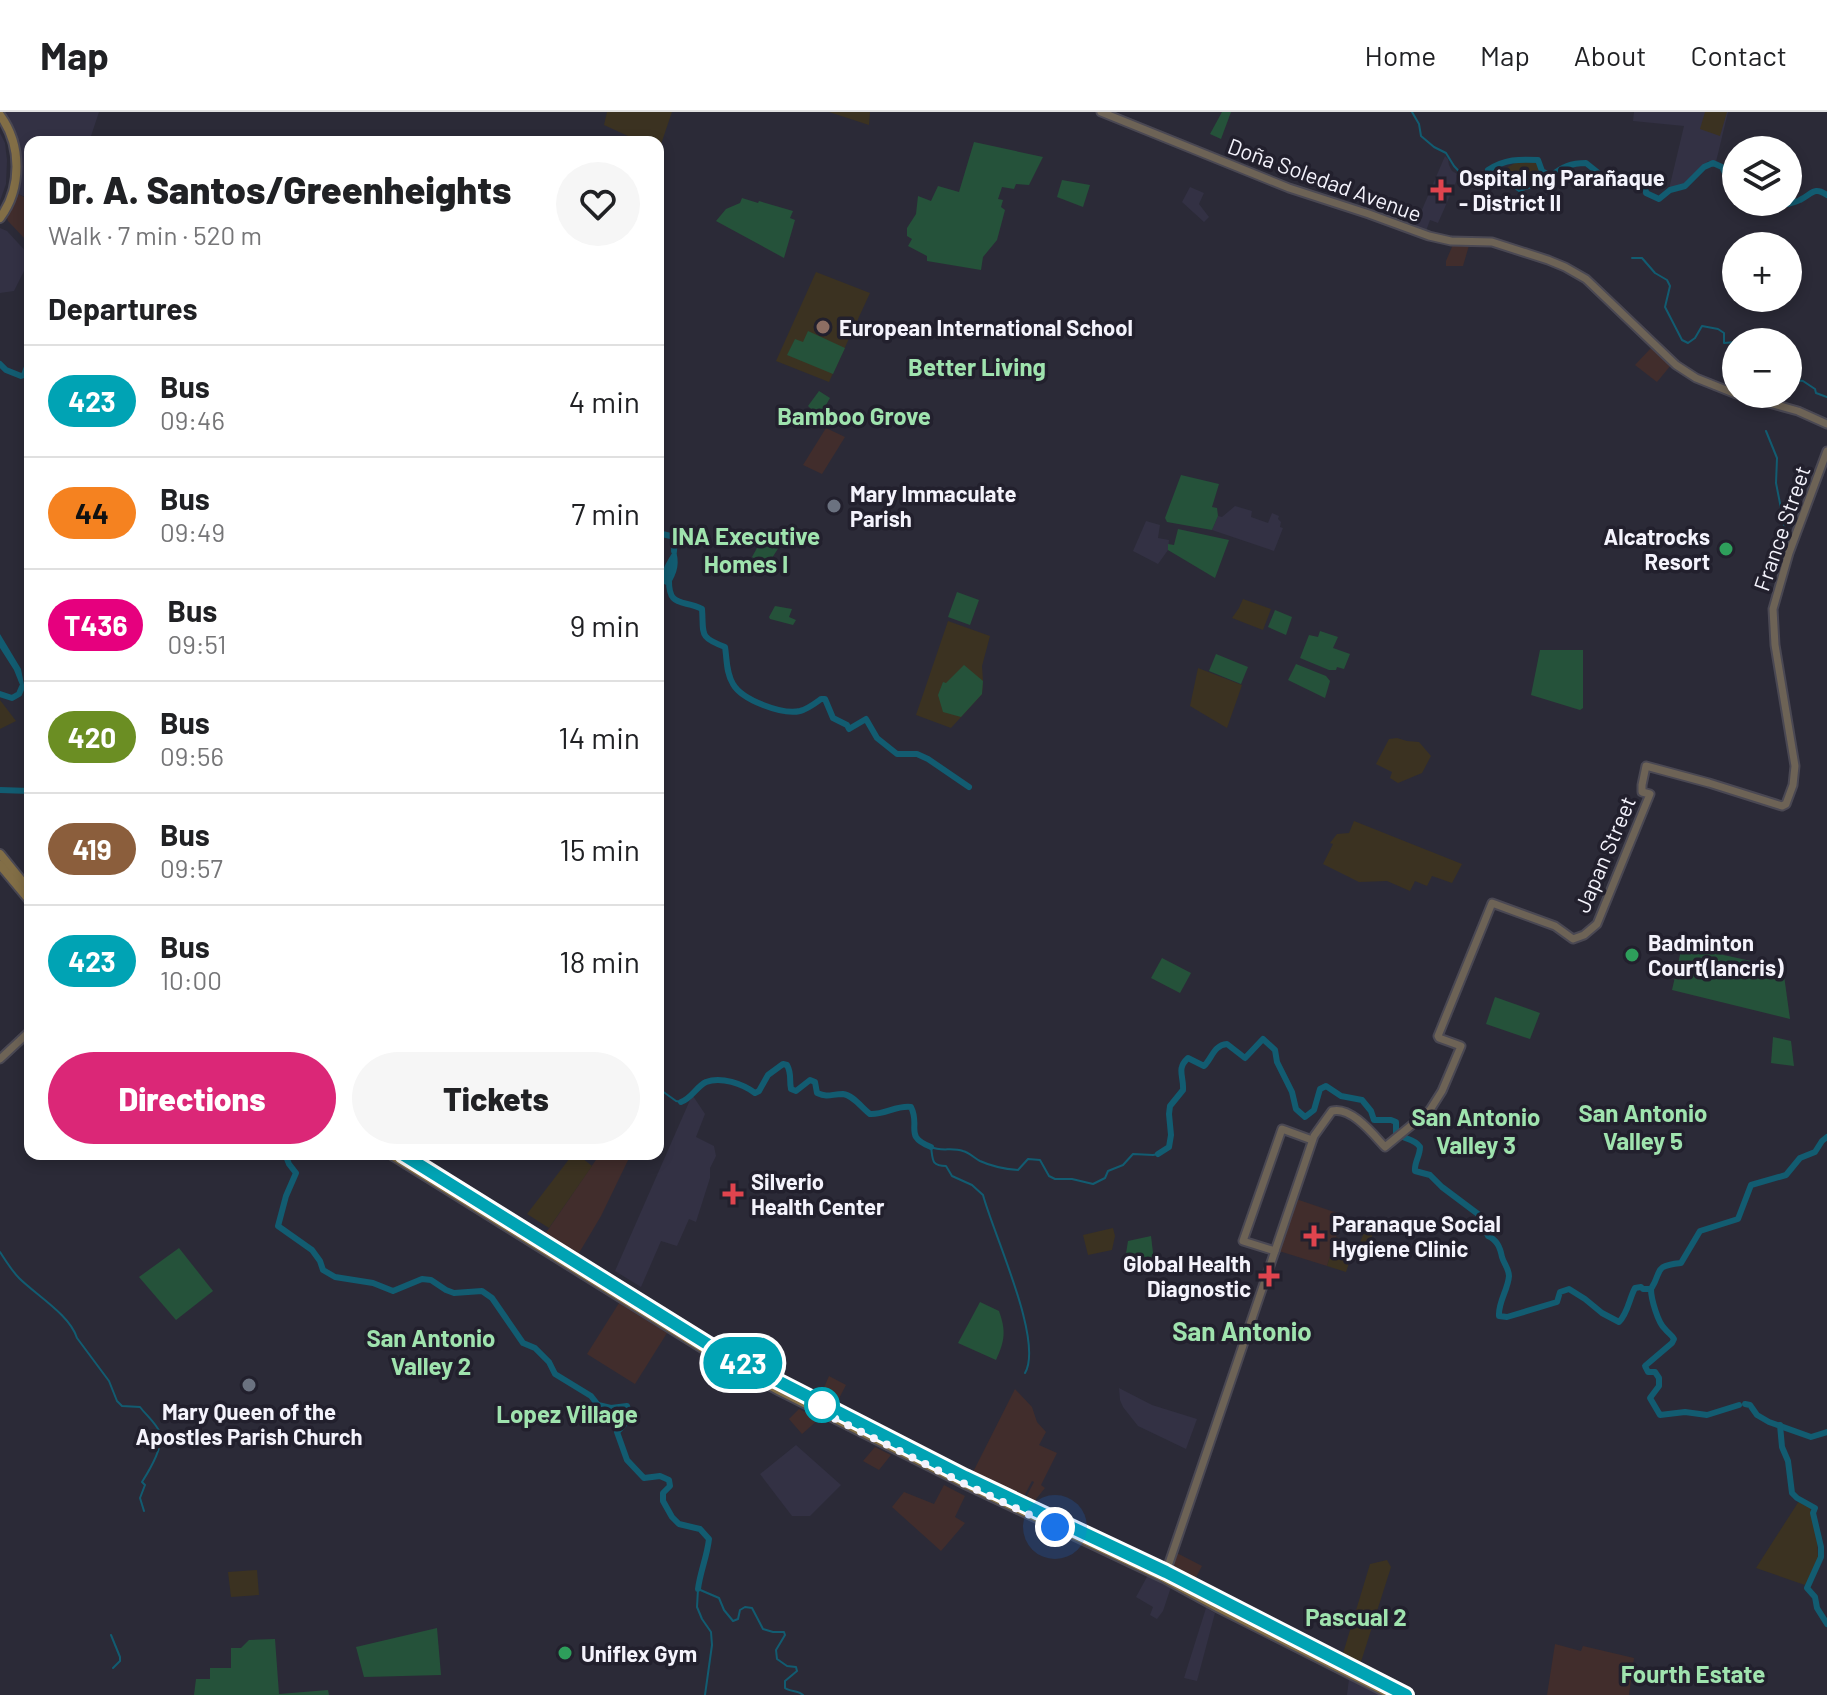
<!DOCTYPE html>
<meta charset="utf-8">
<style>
:root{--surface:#fff;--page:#f6f6f6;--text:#202124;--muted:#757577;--line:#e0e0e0;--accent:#db2777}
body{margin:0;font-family:Barlow,sans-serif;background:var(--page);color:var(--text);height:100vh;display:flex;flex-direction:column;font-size:30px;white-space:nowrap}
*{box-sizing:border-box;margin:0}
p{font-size:26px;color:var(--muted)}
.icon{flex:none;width:44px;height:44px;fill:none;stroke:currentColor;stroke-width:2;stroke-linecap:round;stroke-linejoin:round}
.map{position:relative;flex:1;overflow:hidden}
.panel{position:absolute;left:24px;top:24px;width:640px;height:1024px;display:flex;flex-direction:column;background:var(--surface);border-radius:16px;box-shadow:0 4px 12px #0003}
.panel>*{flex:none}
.badge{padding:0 16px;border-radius:26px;font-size:28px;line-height:52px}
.controls{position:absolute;left:1722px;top:24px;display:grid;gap:16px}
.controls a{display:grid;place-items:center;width:80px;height:80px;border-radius:50%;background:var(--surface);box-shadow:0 4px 12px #0003;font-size:40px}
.you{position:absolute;width:40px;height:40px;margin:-20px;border:6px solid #fff;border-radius:50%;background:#1a73e8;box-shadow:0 0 0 12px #1a73e833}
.map>.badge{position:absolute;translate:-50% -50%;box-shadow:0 0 0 4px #fff}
h2{padding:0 24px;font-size:30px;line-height:72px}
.round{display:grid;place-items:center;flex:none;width:84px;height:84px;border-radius:42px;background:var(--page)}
.head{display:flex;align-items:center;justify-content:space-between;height:136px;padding:0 24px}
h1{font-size:38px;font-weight:800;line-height:60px}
.cta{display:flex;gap:16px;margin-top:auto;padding:16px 24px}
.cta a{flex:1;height:92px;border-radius:48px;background:var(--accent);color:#fff;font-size:32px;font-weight:800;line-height:92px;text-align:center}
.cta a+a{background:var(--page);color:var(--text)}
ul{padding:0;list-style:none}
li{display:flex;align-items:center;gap:24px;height:112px;padding:0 24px;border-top:2px solid var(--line)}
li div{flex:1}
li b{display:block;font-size:30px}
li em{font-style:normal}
li .badge{min-width:88px;font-weight:700;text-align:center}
header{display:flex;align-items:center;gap:48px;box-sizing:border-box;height:112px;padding:0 40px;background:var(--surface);border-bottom:2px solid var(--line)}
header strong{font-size:38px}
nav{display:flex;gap:44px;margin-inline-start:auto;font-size:28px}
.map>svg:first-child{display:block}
</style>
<header>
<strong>Map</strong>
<nav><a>Home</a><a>Map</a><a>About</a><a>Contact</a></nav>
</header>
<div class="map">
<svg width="1827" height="1583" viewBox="0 0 1827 1583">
<rect width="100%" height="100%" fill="#2b2a37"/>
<!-- commercial -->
<g fill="#412d2c">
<polygon points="16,81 30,88 30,118 25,127 8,109 6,102"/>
<polygon points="1454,130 1470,130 1463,154 1446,154 1446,149"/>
<polygon points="1651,236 1671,253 1657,270 1635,253"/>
<polygon points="826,316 845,325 822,362 803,353"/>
<polygon points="600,1042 631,1042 601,1104 576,1146 543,1125"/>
<polygon points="1296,1087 1343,1103 1327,1154 1279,1139"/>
<polygon points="619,1191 667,1221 635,1272 587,1242"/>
<polygon points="829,1264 846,1273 834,1296 819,1287"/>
<polygon points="1015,1277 1032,1295 1037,1310 1046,1320 1039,1333 1057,1341 1041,1373 1045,1376 1032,1392 1024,1389 1034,1370 1032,1369 1022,1388 1007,1379 971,1364"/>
<polygon points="799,1297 819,1307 802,1322 789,1307"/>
<polygon points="875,1335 891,1343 879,1358 863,1349"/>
<polygon points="944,1373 965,1384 955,1405 965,1411 941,1439 892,1395 904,1380 934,1392"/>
<polygon points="1175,1440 1202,1454 1194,1469 1169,1458"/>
<polygon points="1555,1532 1581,1539 1583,1534 1634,1546 1629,1583 1547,1583"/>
</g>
<!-- built -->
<g fill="#333144">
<polygon points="3,0 99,0 89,30 30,30 30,87 16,81 20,55 20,45 15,20"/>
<polygon points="1634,0 1728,0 1716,50 1708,49 1685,73 1669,77 1684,14 1633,9"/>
<polygon points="0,21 5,31 7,48 6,72 0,89"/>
<polygon points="1445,44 1448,47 1449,53 1452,59 1459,63 1438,111 1430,108 1426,119 1415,114"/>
<polygon points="1190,75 1204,81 1199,92 1209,105 1204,110 1182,90"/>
<polygon points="0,116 7,119 30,144 30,147 14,179 0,181"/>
<polygon points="1235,394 1252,399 1251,405 1268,411 1272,401 1279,404 1278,407 1281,410 1280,415 1283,416 1274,439 1212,418 1218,404 1222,405"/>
<polygon points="1146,409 1160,413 1158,426 1169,428 1168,438 1158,452 1133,439"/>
<polygon points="693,984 705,1002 696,1025 714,1034 716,1044 710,1056 710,1066 696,1110 689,1107 677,1134 661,1129 641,1175 615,1159 690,988"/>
<polygon points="1119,1276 1152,1293 1197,1307 1186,1337 1138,1314 1123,1295 1120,1288"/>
<polygon points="796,1333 841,1373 810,1404 792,1404 760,1362"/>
<polygon points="1148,1463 1171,1475 1163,1499 1157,1507 1150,1503 1153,1495 1136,1485"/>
<polygon points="1206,1496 1215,1501 1197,1569 1184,1566"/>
<polygon points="1349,1567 1380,1582 1381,1583 1347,1583"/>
</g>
<!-- education -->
<g fill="#3b3221">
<polygon points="607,0 672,0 659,38 658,30 641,30 604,13"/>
<polygon points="829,0 870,0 869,13"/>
<polygon points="1705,0 1727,0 1720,24 1700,17"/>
<polygon points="1519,49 1539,50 1543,62 1554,67 1550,74 1541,70 1523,72 1515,60 1510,62 1506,56"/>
<polygon points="816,160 870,181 829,270 776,249"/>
<polygon points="1243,487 1271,497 1263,518 1232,506 1239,496"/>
<polygon points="948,509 990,524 982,554 983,569 982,582 951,616 916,603"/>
<polygon points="1198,556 1242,573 1227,616 1190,594"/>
<polygon points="0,588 16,609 0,617"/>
<polygon points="1397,626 1407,629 1419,630 1431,644 1422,661 1398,671 1390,666 1392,660 1376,652 1389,627"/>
<polygon points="1354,709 1462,752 1452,771 1432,764 1427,774 1415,769 1410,779 1387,769 1359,770 1323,752 1333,732 1330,731 1337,722 1349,721"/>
<polygon points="573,1042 577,1042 592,1054 549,1116 527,1102"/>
<polygon points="1113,1116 1115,1124 1112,1138 1088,1143 1083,1123"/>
<polygon points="1365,1118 1373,1121 1366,1143 1353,1139 1346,1160 1327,1154 1336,1125 1359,1133"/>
<polygon points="1799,1389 1810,1395 1817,1428 1818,1447 1805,1473 1756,1456"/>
<polygon points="1387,1448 1391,1455 1359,1556 1341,1548 1370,1452"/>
<polygon points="257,1458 259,1483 231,1485 228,1460"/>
</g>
<!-- green -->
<g fill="#25523a">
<polygon points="1222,0 1231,0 1221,27 1210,22"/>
<polygon points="974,30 1043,45 1029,73 1016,72 1014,77 1002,75 998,87 1003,88 1001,95 1005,98 997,128 983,145 981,158 927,149 927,144 908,134 912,127 907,124 907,116 916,102 918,84 931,89 938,74 959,80"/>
<polygon points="1062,68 1090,73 1083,95 1057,85"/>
<polygon points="742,86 758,91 759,89 793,99 790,106 795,108 784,146 716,109 726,97 740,91"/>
<polygon points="808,219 845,236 833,262 787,243 795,227 803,230"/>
<polygon points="819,279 830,286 819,305 808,294"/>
<polygon points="1181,363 1219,372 1212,395 1217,396 1218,404 1212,418 1167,410 1165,406"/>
<polygon points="1178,417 1229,428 1215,466 1168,438 1168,432 1174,433"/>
<polygon points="763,425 779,435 767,454 752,445"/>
<polygon points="957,480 979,488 970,513 948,505"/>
<polygon points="775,494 792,497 789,505 796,508 793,513 770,507 769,505"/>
<polygon points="1275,498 1292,505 1286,523 1268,515"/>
<polygon points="1320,519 1338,525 1333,536 1350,542 1344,557 1337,555 1336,558 1329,558 1300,546 1309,523 1318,525"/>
<polygon points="1540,538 1583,538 1583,596 1580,598 1531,583"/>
<polygon points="1216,542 1248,555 1241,572 1209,559"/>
<polygon points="1296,552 1326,564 1330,569 1325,586 1288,568"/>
<polygon points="964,553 983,569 982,582 961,605 943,600 938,583 943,570 946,571"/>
<polygon points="1682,834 1783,856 1790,907 1672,878"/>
<polygon points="1162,846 1191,861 1180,881 1151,866"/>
<polygon points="1495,885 1540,901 1530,927 1486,912"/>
<polygon points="1773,925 1791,929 1794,954 1771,951"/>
<polygon points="1151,1124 1154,1149 1125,1148 1128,1129"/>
<polygon points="179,1136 213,1179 176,1208 139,1165"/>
<path d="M980 1190 999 1199C1006 1219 1005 1228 996 1248L958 1231Z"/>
<polygon points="437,1516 441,1563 364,1565 356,1535"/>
<polygon points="275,1527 279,1582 328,1578 329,1583 194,1583 196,1567 210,1567 210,1556 231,1556 231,1536 241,1536 249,1528"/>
</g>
<!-- water -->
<g fill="#125c71">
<path d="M675 435C680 451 678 460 669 474L664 472C659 456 669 449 675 435Z"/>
<polygon points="0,522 21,557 25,578 20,573 14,558 0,536"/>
</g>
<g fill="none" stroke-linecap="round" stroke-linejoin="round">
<!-- stream -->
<g stroke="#125c71" stroke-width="2">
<polyline points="1412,0 1419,12 1421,24 1434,35 1446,41 1454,54 1467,68 1474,68 1488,58 1511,68 1516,77 1519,79 1539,73"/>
<polyline points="1632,146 1642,146 1655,161 1667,168 1670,174 1665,195 1682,228 1688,231 1695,226 1702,214 1718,217 1724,221 1724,231 1736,230"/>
<polyline points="1788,275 1793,268 1803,269 1815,277 1816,281 1827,285"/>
<polyline points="1766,319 1777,346 1776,371 1786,422"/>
<polyline points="658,976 676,989 681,990"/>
<path d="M0 1140C6 1149 12 1159 19 1166 36 1183 70 1203 77 1226L109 1269 117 1289 122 1294 140 1295C146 1303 157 1312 160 1321 164 1334 149 1359 142 1370L145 1373 140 1386 144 1399"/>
<path d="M1025 1261C1044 1229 993 1121 983 1083L972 1073 952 1064 946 1054C931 1054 933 1048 931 1035 941 1040 952 1035 963 1039 970 1041 974 1046 980 1049 993 1055 1005 1057 1018 1058L1028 1047 1040 1048 1049 1064 1055 1067H1072L1093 1072 1105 1066 1108 1059 1123 1053 1133 1042 1153 1043 1158 1042"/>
<polyline points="111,1523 120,1545 120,1549 113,1556"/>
<path d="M705 1583 712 1533 711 1520 702 1507 697 1495 698 1477 719 1486 724 1498 733 1509 738 1507 740 1498 745 1495 752 1496 763 1517 773 1520H784L785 1523 776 1538 777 1547 787 1554 796 1555 797 1559 785 1569V1576C790 1580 798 1578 803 1583"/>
</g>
<!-- river -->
<g stroke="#125c71" stroke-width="6">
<path d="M1488 58C1505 47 1519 47 1538 48L1542 59 1551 64C1562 55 1571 51 1586 51L1601 63 1617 69 1631 67 1645 72 1646 81 1659 87 1670 78 1685 74 1704 55 1713 51 1722 55 1736 82"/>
<polyline points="1745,90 1748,96 1758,98 1770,90"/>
<path d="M1786 90 1788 92C1790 91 1799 89 1800 88 1812 82 1814 74 1827 83"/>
<polyline points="0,252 6,258 21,264 24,263 30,247"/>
<polyline points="658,421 675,425 674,439"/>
<path d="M669 466C668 497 683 487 702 497 704 522 698 525 725 535 727 547 726 561 733 572 742 588 782 603 800 599 808 597 814 592 821 587H825L833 606 847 613 849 617 866 607 877 626 897 642H917L928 647 969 675"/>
<polyline points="0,582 12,586 19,582 22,575"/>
<polyline points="0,678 30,679"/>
<path d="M681 990C692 986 696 975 706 970 721 964 743 972 755 981L759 979 768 963 783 952 787 953C792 962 789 968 791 977L796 979 810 968 815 970 817 981C829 986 831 982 843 982 853 983 862 996 870 1002 884 1003 897 993 911 995 921 1015 903 1024 931 1035"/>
<path d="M285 1042 289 1052 296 1061 286 1084 278 1114 312 1138 320 1149 323 1158 335 1165 373 1171 393 1179 422 1167 431 1168 446 1178 454 1181 482 1179 492 1186 523 1231 535 1236 549 1250 555 1262 591 1284 598 1293 611 1296 627 1294C632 1306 626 1311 617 1320L627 1348 644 1366 660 1364 669 1368 670 1374 663 1381V1389L672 1405 679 1412 700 1417 709 1427C707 1445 700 1460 698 1477"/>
<path d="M1158 1042 1169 1035 1171 1023 1169 1002 1170 994 1183 978C1184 964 1176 957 1188 946L1204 954C1212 946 1214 933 1227 932L1245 946 1263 927 1275 938 1277 950 1292 980 1296 997 1305 1005 1314 998 1320 977 1326 974 1341 984 1362 988 1371 999 1374 1008H1391L1396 1010V1021C1404 1028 1414 1026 1420 1035 1420 1044 1414 1051 1415 1059L1430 1063 1442 1075 1478 1102 1481 1106 1488 1124C1497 1128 1500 1135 1502 1145 1504 1152 1509 1157 1509 1164 1508 1178 1498 1190 1499 1204L1507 1205 1557 1190 1560 1180 1569 1177 1585 1187 1602 1201 1619 1210C1628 1201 1629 1187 1635 1176L1641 1175 1643 1177H1651C1663 1159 1652 1154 1681 1151L1700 1119 1738 1107 1751 1073 1786 1063 1800 1046 1815 1040 1822 1029 1827 1025"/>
<path d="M1651 1177C1651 1187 1658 1211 1665 1217 1668 1221 1672 1223 1674 1227L1672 1231 1645 1254 1648 1260H1655L1659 1266V1274L1650 1286 1660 1303 1685 1300 1707 1303 1739 1293"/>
<polyline points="1745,1292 1750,1293 1757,1303 1769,1310 1811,1325 1827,1320"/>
<polyline points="1780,1313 1782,1335 1788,1349 1792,1381 1797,1386 1815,1396 1813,1401 1821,1435 1821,1445 1807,1476 1815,1485 1817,1496 1827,1512"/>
</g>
<defs>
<g id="secondary">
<polyline points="1101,0 1289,76 1369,102 1429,124 1451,129 1492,130 1548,148 1565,155 1586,167 1676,253 1696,266 1736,282"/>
<polyline points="1737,282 1798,299 1827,312"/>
<polyline points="0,947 30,919"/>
<polyline points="1275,1139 1243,1129 1282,1017 1312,1028"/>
<path d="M1165 1463 1314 1024 1332 999C1351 994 1373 1022 1385 1035L1430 998 1442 979 1461 934 1439 926 1438 924 1492 791 1555 814 1573 827 1584 823 1597 812 1650 682 1642 680V673L1646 654 1709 671 1782 694 1786 692 1793 673 1795 654 1775 533 1773 497 1789 441 1827 339"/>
</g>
<g id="primary">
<path d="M0 3C22 33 22 76 0 106"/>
<polyline points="0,742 30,779"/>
<polyline points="0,753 30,789"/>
<polyline points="390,1042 712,1242 780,1279 963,1371 1164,1466 1219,1496 1392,1583"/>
<polyline points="402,1042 717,1238 965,1365 1166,1460 1406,1583"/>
</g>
</defs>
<!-- secondary casing -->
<use href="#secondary" stroke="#4a4853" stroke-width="11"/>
<!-- primary casing -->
<use href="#primary" stroke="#4a4853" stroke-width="12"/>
<!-- secondary -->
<use href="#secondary" stroke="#6d6356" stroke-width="7"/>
<!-- primary -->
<use href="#primary" stroke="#826e46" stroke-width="8"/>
</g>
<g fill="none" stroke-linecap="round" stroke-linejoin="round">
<defs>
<polyline id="line" points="402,1042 717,1238 965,1365 1166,1460 1406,1583"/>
</defs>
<!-- line casing -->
<use href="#line" stroke="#fff" stroke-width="18"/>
<!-- line -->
<use href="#line" stroke="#00a3b4" stroke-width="12"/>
<!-- walk -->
<polyline stroke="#f4f3fc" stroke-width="8" stroke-dasharray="0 14.4" points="822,1293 816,1297 963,1371 1055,1415"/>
</g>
<!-- markers -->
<g fill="#e0444e" stroke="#22202d" stroke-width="3">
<path d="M1437 66h8v8h8v8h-8v8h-8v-8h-8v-8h8z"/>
<path d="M729 1070h8v8h8v8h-8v8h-8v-8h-8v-8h8z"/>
<path d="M1310 1112h8v8h8v8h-8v8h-8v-8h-8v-8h8z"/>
<path d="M1265 1152h8v8h8v8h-8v8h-8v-8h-8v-8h8z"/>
</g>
<circle fill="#8d6e63" stroke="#22202d" stroke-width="3" cx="823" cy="215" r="8"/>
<g fill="#6b7280" stroke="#22202d" stroke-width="3">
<circle cx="834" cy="394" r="8"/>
<circle cx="249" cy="1273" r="8"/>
</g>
<g fill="#2e9e5b" stroke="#22202d" stroke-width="3">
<circle cx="1726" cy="437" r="8"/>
<circle cx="1632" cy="843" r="8"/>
<circle cx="565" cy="1541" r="8"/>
</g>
<circle fill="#fff" stroke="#00a3b4" stroke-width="4" cx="822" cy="1293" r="16"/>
<g text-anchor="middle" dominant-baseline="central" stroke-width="7" stroke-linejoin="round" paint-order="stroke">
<!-- poi labels -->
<g font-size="22" font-weight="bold" fill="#f4f3fc" stroke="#22202d" text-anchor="start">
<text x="1459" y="65">Ospital ng Parañaque<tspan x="1459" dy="25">- District II</tspan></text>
<text x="839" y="215">European International School</text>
<text x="850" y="381">Mary Immaculate<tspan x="850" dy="25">Parish</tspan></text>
<text x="1710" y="424" text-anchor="end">Alcatrocks<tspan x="1710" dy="25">Resort</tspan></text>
<text x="1648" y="830">Badminton<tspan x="1648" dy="25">Court(lancris)</tspan></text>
<text x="751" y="1069">Silverio<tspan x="751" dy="25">Health Center</tspan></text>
<text x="1332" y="1111">Paranaque Social<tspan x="1332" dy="25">Hygiene Clinic</tspan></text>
<text x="1251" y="1151" text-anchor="end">Global Health<tspan x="1251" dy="25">Diagnostic</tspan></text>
<text x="249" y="1299" text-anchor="middle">Mary Queen of the<tspan x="249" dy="25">Apostles Parish Church</tspan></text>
<text x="581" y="1541">Uniflex Gym</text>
</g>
<!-- street labels -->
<g font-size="22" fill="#f4f3fc" stroke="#22202d">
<text transform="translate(1325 67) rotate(20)">Doña Soledad Avenue</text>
<text transform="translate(1781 416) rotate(-71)">France Street</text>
<text transform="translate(1604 742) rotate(-67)">Japan Street</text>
</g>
<!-- neighbourhood labels -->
<g font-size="24" font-weight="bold" fill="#9fe3ae" stroke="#22202d">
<text x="977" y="254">Better Living</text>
<text x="854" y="303">Bamboo Grove</text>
<text x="746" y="423">INA Executive<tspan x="746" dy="28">Homes I</tspan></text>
<text x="1643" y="1000">San Antonio<tspan x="1643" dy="28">Valley 5</tspan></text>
<text x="1476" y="1004">San Antonio<tspan x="1476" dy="28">Valley 3</tspan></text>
<text x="431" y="1225">San Antonio<tspan x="431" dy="28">Valley 2</tspan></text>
<text x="567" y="1301">Lopez Village</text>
<text x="1356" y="1504">Pascual 2</text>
<text x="1693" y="1561">Fourth Estate</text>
</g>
<!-- quarter labels -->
<g font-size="26" font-weight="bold" fill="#9fe3ae" stroke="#22202d">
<text x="1242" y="1218">San Antonio</text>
</g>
</g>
</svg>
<div class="controls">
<a><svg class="icon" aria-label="layers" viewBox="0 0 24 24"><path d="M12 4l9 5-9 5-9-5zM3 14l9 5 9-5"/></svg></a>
<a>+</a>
<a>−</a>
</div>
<div class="you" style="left:1055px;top:1415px"></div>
<b class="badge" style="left:743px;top:1251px;background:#00a3b4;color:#fff">423</b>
<section class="panel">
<div class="head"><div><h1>Dr. A. Santos/Greenheights</h1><p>Walk · 7 min · 520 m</p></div><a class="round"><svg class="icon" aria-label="heart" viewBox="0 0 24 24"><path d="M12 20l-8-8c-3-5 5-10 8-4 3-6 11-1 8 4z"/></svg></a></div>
<h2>Departures</h2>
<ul>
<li><span class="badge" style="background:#00a3b4;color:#fff">423</span><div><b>Bus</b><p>09:46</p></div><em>4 min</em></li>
<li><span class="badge" style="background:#f58220;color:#111">44</span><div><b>Bus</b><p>09:49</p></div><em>7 min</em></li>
<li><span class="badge" style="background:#e6007e;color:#fff">T436</span><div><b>Bus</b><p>09:51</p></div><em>9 min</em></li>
<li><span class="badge" style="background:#6b8e23;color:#fff">420</span><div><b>Bus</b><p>09:56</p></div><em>14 min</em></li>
<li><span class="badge" style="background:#8b5e3c;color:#fff">419</span><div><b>Bus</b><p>09:57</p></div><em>15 min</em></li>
<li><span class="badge" style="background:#00a3b4;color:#fff">423</span><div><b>Bus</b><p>10:00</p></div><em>18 min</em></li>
</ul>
<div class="cta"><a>Directions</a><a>Tickets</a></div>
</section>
</div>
